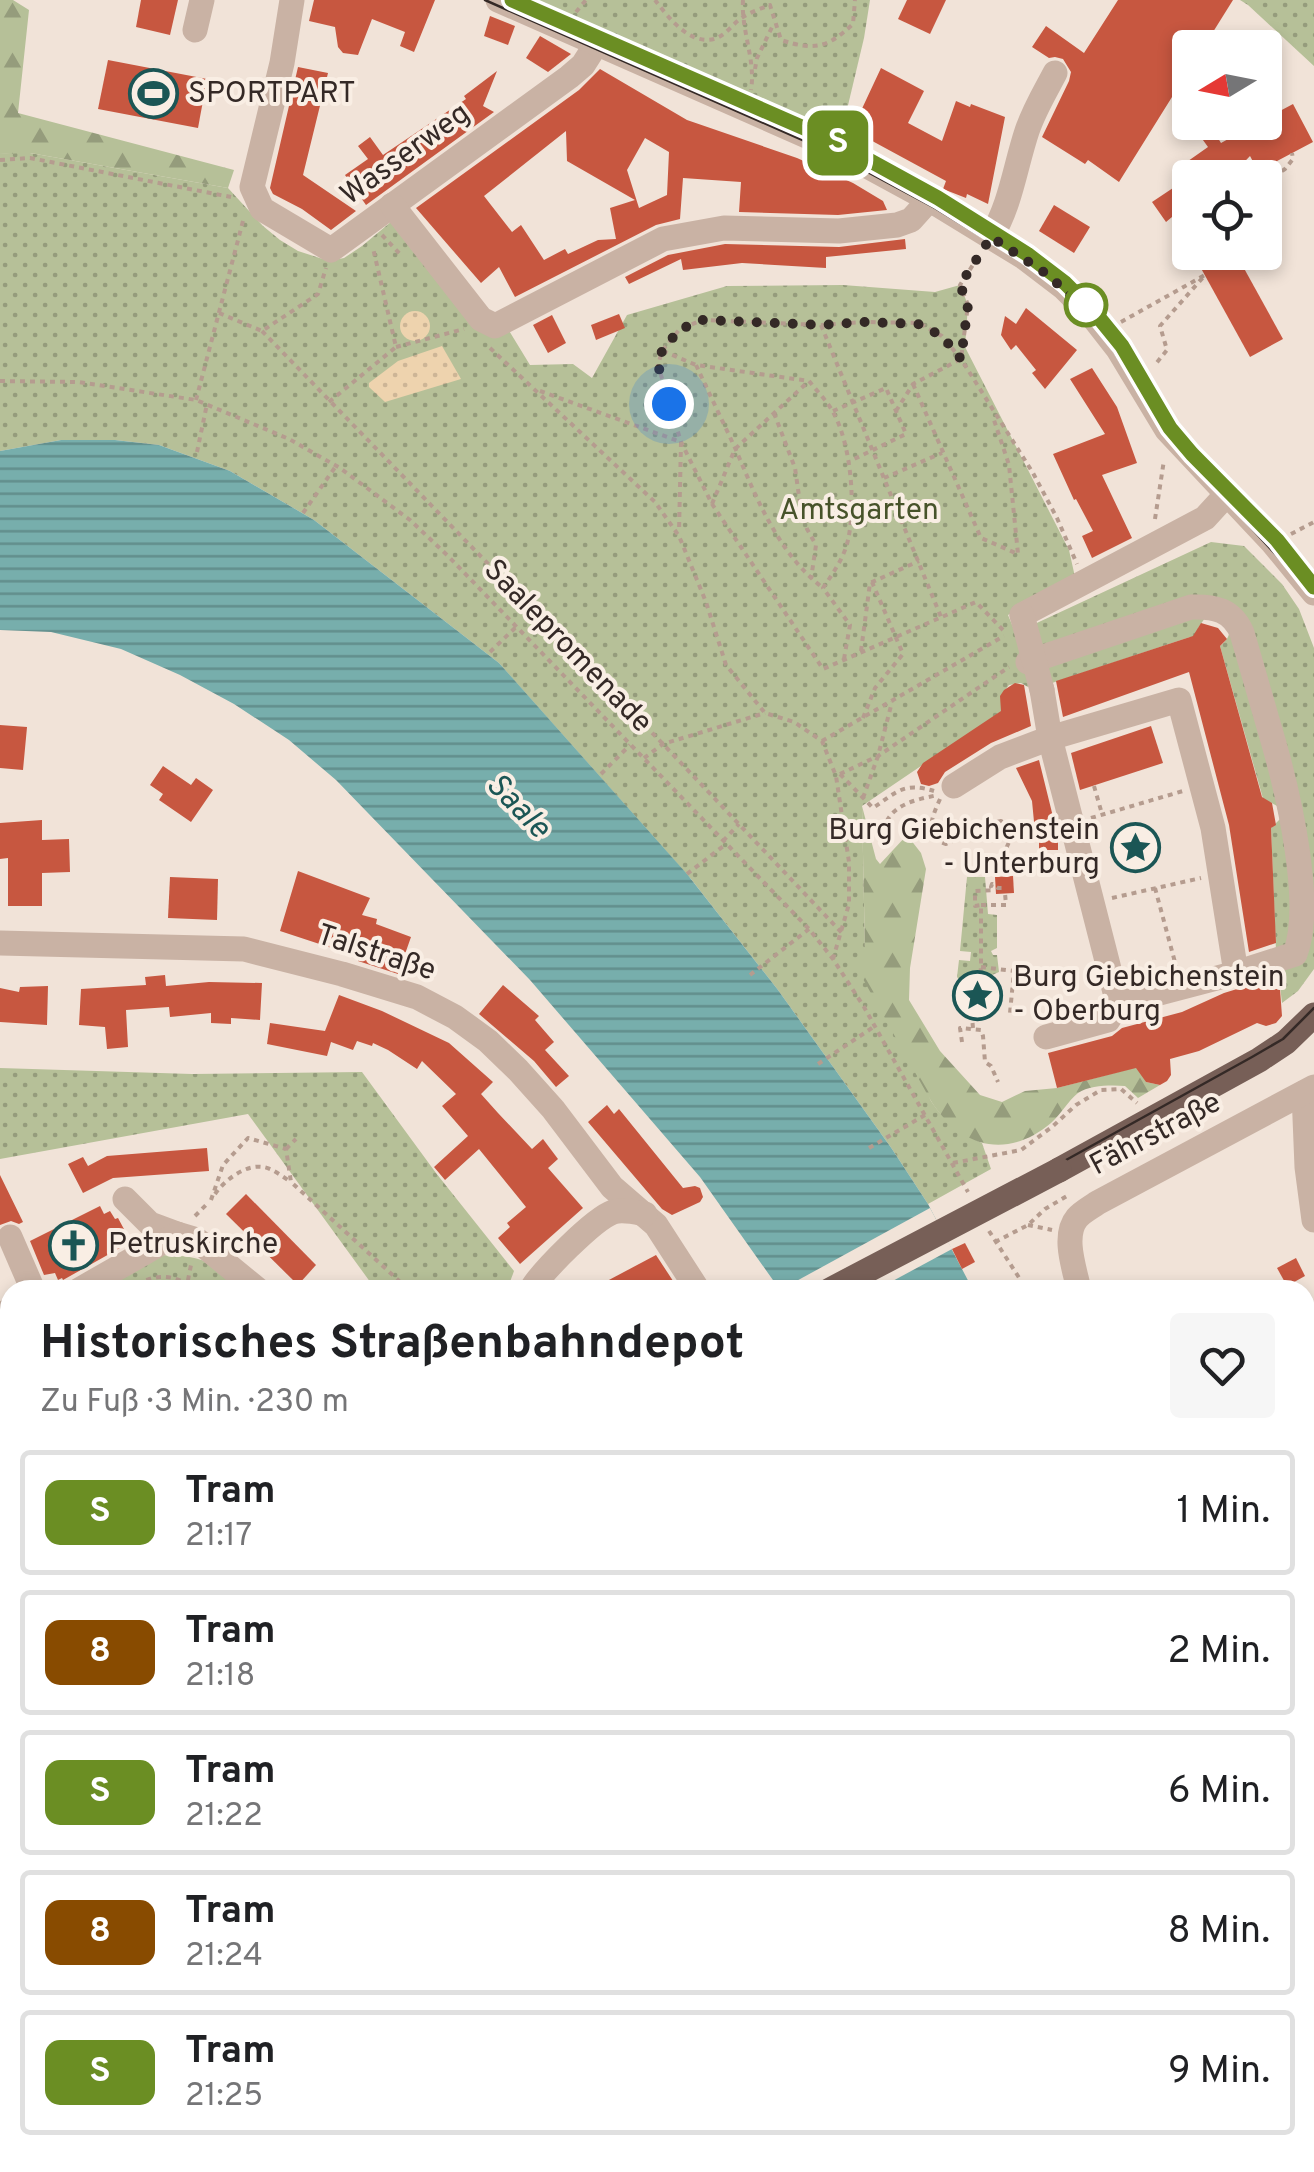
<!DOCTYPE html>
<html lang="de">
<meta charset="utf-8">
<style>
:root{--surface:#fff;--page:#f6f6f6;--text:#202124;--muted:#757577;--line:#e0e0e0}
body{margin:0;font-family:Overpass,sans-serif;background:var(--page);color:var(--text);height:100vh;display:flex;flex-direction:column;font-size:38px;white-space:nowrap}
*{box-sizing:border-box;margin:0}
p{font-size:32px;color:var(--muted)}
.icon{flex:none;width:55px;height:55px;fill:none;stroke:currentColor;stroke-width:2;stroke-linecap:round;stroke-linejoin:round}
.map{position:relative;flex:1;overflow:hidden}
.drawer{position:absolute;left:0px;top:1280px;width:1315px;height:892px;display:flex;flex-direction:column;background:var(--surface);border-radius:30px 30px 0 0;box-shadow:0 5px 15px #0003}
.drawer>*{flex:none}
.badge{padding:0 20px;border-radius:15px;font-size:35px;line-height:65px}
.needle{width:65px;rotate:260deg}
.fabs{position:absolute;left:1172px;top:30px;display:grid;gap:20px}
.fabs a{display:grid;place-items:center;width:110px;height:110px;border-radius:10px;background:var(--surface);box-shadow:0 5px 15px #0003;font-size:50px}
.you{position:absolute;width:50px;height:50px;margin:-25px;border:8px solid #fff;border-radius:50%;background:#1a73e8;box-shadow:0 0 0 15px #1a73e833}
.map>.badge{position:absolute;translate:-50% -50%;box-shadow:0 0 0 5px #fff}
.round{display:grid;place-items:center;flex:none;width:105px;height:105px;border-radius:10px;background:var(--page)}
.head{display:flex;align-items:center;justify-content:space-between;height:170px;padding:0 40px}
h1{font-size:48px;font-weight:700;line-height:75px}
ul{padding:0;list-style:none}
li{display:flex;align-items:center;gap:30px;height:125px;margin:0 20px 15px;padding:0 20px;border:5px solid var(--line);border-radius:10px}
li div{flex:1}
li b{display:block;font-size:38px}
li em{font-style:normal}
li .badge{min-width:110px;font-weight:700;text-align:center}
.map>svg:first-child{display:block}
</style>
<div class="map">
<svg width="1314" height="2172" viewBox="0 0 1314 2172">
<defs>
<pattern id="green-dots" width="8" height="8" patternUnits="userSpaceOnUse" patternTransform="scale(2.5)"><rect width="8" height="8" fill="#b6c098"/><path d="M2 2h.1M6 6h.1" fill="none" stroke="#959c7c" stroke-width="1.8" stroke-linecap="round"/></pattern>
<pattern id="forest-firs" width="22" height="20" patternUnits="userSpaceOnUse" patternTransform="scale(2.5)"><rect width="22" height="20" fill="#b6c098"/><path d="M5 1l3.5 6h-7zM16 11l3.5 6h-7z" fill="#959c7c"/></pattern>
<pattern id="sand-dots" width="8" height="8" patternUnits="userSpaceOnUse" patternTransform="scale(2.5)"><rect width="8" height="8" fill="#eed3ae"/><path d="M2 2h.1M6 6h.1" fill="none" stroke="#cdb596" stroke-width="1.8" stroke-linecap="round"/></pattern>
<pattern id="water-rules" width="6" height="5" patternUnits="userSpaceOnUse" patternTransform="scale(2.5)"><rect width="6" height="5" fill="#77aeac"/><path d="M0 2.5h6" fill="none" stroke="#628e8c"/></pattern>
</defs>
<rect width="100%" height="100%" fill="#f1e3d8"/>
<!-- green -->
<g fill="url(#green-dots)">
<polygon points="536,0 870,0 864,38 840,139 533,9"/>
<polygon points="1240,0 1314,0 1314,66 1248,5"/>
<path d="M10 153H30L228 188 263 226 280 240 298 251 329 261 344 258 362 246 398 216 508 329 530 365 573 364 592 378 627 315 727 286 843 285 935 292 960 285 968 305 965 347 1069 550 1075 577 1008 615 1035 680 1028 687 1021 683 1009 685 1001 696 1005 709 862 806 865 950 931 1101C945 1122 960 1132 982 1143L991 1169 928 1204 892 1149 778 990 691 879 499 663 314 520 230 471 159 445 115 440H61L0 451V154Z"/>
<path d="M1211 542 1244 546 1282 584 1299 609 1314 648V969L1298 991 1282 1003 1276 951 1271 828 1280 819 1277 806 1270 802H1264L1220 646C1230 638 1231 632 1228 620L1205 618 1198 628 1200 639 1190 637 1052 683 1026 628Z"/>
<polygon points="967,877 985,877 988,914 997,915 997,948 991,951 993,955 997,955 999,972 992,975 989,988 963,985 957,977 959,960 970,961 971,952 960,951"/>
<polygon points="0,1068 192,1074 362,1072 436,1173 514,1271 507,1290 376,1290 248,1114 0,1159"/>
<path d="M160 1255C199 1256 212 1258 237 1290H109L116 1282Z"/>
<polygon points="1305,1627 1314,1634 1314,1688 1305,1682"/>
<polygon points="1305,1991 1314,2013 1314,2172 989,2172 991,2162 1305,2162"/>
</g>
<!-- forest -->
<g fill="url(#forest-firs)">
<polygon points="0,0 13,0 29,10 18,113 234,170 228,188 30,153 0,154"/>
<path d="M862 806 876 859 880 864 907 835 921 853 926 869 910 968 909 1000 940 1051 980 1095 1002 1102 1025 1091 1057 1088 1141 1066 1146 1082 1160 1085 1138 1098 1125 1086C1111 1085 1090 1085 1078 1093 1068 1101 1061 1114 1051 1123 1007 1160 961 1148 931 1101L853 961 865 950Z"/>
<polygon points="639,2162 991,2163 989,2172 630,2172"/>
</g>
<!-- sand -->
<g fill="url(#sand-dots)">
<circle cx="415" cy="326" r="15"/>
<polygon points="442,346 461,379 385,402 369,387 369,383 398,361"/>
</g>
<!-- water -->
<g fill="url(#water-rules)">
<polygon points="61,440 115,440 159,445 230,471 314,520 499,663 687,874 778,990 892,1149 928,1204 973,1290 780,1290 700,1177 530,980 336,780 289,740 234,704 180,675 121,649 51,632 0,630 0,451"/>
<polygon points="1305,1682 1314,1688 1314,2013 1305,1991"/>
</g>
<!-- pier -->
<polygon fill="#f1e3d8" points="930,1208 952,1249 876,1290 780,1290"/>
<!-- building -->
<g fill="#c75740" fill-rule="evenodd">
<polygon points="141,0 178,0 170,35 136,27"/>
<polygon points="314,0 435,0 414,52 400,46 405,32 372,19 358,55 343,53 338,47 335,27 309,21"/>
<polygon points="907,0 946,0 930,34 898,19"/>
<polygon points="1118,0 1233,0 1203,48 1190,48 1190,122 1172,97 1119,182 1088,160 1085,164 1042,137 1069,81 1071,72 1063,59 1055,57 1049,58 1032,47 1046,26 1084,53"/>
<polygon points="490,16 515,26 508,45 484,36"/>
<polygon points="540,36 571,54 548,72 526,58"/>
<polygon points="108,60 207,79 198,128 98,109"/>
<polygon points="298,67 328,73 303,175 356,211 331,230 302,209 273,194 270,188"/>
<polygon points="881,68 924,91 908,123 942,141 956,101 970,107 971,104 1005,117 988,204 967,194 966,198 943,189 946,181 852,130"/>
<path d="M600 69 687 120 797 158 853 183 883 201 887 210 838 215 739 212 741 182 683 178 680 219 656 225 515 297 499 267 481 283 416 208 579 90ZM566 131 567 161 635 200 610 208 616 239 598 240 568 254 565 249 544 260 521 225 512 232 484 196ZM645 138 669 152 667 195 639 208 627 170Z"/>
<polygon points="497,71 483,106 494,112 366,205 345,175 368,159 358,146 370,137 383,155 466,99 464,96"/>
<polygon points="1293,104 1313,142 1258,171 1250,156 1229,178 1190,178 1190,249 1172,217 1166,222 1152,202 1188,178 1181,166 1208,147 1190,122 1208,122 1221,143 1259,122 1265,122 1265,119"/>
<polygon points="1054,205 1090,227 1074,253 1039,231"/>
<polygon points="905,239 906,249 826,257 826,268 742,263 683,270 681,259 629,284 625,277 668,255 725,244 839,247"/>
<polygon points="1192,252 1235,252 1283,339 1250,357"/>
<polygon points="1026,308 1077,350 1045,389 1032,373 1036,370 1016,345 1011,350 1001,335 1005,316 1016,324"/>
<polygon points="619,314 625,328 596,340 591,325"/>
<polygon points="552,315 566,343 548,353 533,325"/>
<polygon points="1092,368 1117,407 1137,463 1102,475 1132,538 1092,558 1082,536 1093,531 1076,499 1074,500 1053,454 1105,434 1070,379"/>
<polygon points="1201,623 1218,628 1227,639 1220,646 1262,797 1272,803 1276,825 1271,828 1276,943 1249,952 1229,825 1189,672 1063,717 1056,681 1193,636"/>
<polygon points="1015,683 1024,685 1031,726 991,743 945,772 938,783 929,786 921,784 917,772 923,763 1001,711 1000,696 1004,690"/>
<polygon points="0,725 27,727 23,770 0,768"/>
<polygon points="1151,726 1163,763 1080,790 1071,753"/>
<polygon points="1039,760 1058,837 1058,850 1039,850 1039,832 1035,832 1032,801 1016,768"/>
<polygon points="163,766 191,785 196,778 213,790 191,822 159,800 163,794 150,785"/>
<polygon points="42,820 42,840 69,839 70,872 42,873 42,906 8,906 8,858 0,859 0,823"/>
<polygon points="298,871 370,898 362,915 377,919 376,924 411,937 398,974 358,961 359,957 280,931"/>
<polygon points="1013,876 1014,893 996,894 995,877"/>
<polygon points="170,877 218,879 217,920 168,918"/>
<polygon points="165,975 166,986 209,982 262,983 260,1020 231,1018 231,1024 211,1023 211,1013 170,1017 169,1007 126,1010 128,1047 107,1049 105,1027 79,1025 81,989 146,985 145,977"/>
<polygon points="1279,976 1282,1016 1276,1023 1266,1026 1257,1023 1199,1051 1170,1059 1171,1075 1167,1081 1160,1085 1146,1082 1136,1068 1057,1088 1048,1053 1112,1036 1122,1028 1182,1012 1224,993"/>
<polygon points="503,985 539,1016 535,1020 554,1042 545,1050 569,1076 556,1087 534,1061 479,1014"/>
<polygon points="48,986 47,1025 0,1022 0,988 19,992 20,987"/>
<polygon points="339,995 382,1011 449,1043 493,1082 481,1094 498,1113 532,1149 543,1139 558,1159 548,1168 583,1208 520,1264 498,1238 510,1227 507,1223 526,1207 479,1149 445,1180 434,1167 468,1136 442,1106 456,1094 422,1061 417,1069 388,1050 373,1043 372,1046 357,1041 353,1050 331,1042 327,1056 267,1044 270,1023 325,1031"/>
<polygon points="607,1105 614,1114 619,1109 683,1188 695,1186 700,1188 703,1197 700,1202 672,1215 662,1209 588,1122"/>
<polygon points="207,1148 209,1171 113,1178 83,1193 68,1164 83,1157 88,1166 107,1156"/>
<polygon points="0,1175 23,1222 19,1224 11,1221 0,1225"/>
<polygon points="246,1194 316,1265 298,1285 226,1214"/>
<polygon points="100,1206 104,1214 110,1211 115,1219 118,1218 125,1231 121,1233 125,1241 117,1245 120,1248 63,1280 62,1278 58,1280 55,1273 44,1275 30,1241"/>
<polygon points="965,1243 975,1262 962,1269 952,1249"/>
<polygon points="656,1255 679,1290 590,1290"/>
<polygon points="1296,1258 1305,1276 1287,1286 1277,1268"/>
</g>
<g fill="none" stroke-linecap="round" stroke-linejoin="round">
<!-- path -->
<g stroke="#b59c8f" stroke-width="4" stroke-dasharray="5 5" stroke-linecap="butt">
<path d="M655 0C668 17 689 45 714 39 725 36 731 26 740 19 748 13 760 9 770 5L781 40C815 51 827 48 853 24L855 0"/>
<path d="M743 0C741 31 756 60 751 90"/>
<polyline points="576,12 586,0"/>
<polyline points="755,69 757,58 774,23"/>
<polyline points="0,160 30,158 231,197"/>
<polyline points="1265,182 1285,169 1293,159 1292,153"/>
<polyline points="382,235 400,254"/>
<polyline points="219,313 262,331 318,294 326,268"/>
<polyline points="1121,322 1205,275 1160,326 1167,350 1154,366"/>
<polyline points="821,325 941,617"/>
<polyline points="262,331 663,744 842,933"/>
<polyline points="396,347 464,329"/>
<polyline points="490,348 655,502 679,536 706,602 726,665 765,713 794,722 822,741 836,776 849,862 849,904 833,959"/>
<path d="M663 351 696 365 809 381C817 391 827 401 833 412 851 444 856 504 848 540 844 558 833 573 823 588L850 625 844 659"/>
<path d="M696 365C709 393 723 422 736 450 757 500 779 554 823 588"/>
<polyline points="0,381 78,382 196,400 289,439 340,468 410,520 448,556 809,929 833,959 864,1007 968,1192"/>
<polyline points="913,384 981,538 1018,554 1009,465 993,417"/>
<polyline points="540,391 681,442 679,532"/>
<polyline points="196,400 243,221"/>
<polyline points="329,402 396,347 373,248"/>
<polyline points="833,411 886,388 906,434 850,461"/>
<polyline points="896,411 913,384 961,359 968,305 960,285 980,254"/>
<polyline points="774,413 795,468 800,503 807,529 816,545 811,579"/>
<polyline points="197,452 207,404"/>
<polyline points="884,478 942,453"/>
<polyline points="712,504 735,449 809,381"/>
<polyline points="303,513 336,466"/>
<polyline points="1155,519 1164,460"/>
<polyline points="1291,534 1314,522"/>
<polyline points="1003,630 976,602 823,669 712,504 681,442 658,365 662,351 679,330 702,320 821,325 864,322 919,323 942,336 961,359 1033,473 1057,518 1077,564"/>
<polyline points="861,651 870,583 919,561"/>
<polyline points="490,652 517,626"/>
<polyline points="863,718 875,688 903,654 872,582"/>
<polyline points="822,741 1004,636"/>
<polyline points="644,758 663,744 765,713"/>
<polyline points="601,774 630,745"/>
<path d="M840 774 873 808C898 791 904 782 934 791"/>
<polyline points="840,774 878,756 1009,667"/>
<polyline points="1094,786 1102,814"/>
<polyline points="863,798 878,756 892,702"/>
<path d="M940 799C932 817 923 837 946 844L991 823 1001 821 1008 826 1011 838 1003 855 1005 876"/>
<polyline points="1091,818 1183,791"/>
<path d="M881 840C885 807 908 801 938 795"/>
<polyline points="723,841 739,824"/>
<polyline points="687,874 726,844"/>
<polyline points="1155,888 1176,966"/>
<polyline points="1112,898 1201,878"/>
<polyline points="981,905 1006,905 1005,893"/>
<polyline points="981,967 1014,971 1010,1013"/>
<polyline points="750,975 809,929"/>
<polyline points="973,1028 971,1007 977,1006 981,967 981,905 975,906 975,891 993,890 991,887 992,884 998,888 1002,888 1002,885"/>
<polyline points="962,1042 960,1028 981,1030 983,1036 985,1062 991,1066 998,1082"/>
<polyline points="818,1064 875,1026"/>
<polyline points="869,1148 925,1115"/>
<polyline points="286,1149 296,1139"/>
<polyline points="953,1163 1021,1150 1053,1126 1076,1105 1101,1090 1121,1089 1137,1103"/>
<path d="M215 1194C224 1181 245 1164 263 1167 272 1168 283 1177 291 1182"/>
<polyline points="211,1200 223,1165 248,1138 286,1149 291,1182 409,1290"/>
<polyline points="195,1216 209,1202"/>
<polyline points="1028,1225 1052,1230"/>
<polyline points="989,1231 1027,1290"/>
<polyline points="995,1242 1028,1225 1045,1209 1067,1196"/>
<path d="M129 1290C152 1273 173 1272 196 1290"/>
<polyline points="186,1290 191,1265"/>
<polyline points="0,1502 10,1501"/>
<polyline points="1305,1612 1314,1620"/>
<polyline points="1305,2037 1312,2060 1314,2078"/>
<polyline points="941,2162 944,2172"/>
<polyline points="1209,2172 1245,2162"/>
</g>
<!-- minor -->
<g stroke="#c9b2a4" stroke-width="25">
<polyline points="292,0 282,63 252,187 262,209 331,250 569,77 583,65 597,43"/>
<polyline points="498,0 834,148 937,204 1025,258 1063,287 1093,317 1118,349 1167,430 1273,543 1314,593"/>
<polyline points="195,30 202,0"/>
<polyline points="392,205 481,319 495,326 663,239 724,228 839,231 897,225 911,220 929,200"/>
<path d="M991 237C1011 204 1015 167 1027 131 1034 110 1045 92 1055 73"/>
<polyline points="1022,615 1205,518 1227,494"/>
<path d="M1028 662 1191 607C1215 606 1232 610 1242 633 1253 670 1263 707 1274 744 1289 797 1314 905 1295 954L1236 973"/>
<polyline points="954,786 1000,757 1050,738 1179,700 1213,828 1236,973 1118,1004 1050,738 1042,690"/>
<polyline points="0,943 244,949 342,974 417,997 455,1017 488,1041 518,1070 553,1109 612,1187 656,1225 698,1290"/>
<polyline points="1046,1037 1108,1020 1118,1004"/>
<polyline points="1304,1093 1307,1167 1314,1220"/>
<polyline points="125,1199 150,1224 177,1234"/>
<polyline points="10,1237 33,1290"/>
<polyline points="79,1290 177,1234 197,1240 258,1290"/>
<path d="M531 1290C541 1272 594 1219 613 1212 623 1209 635 1212 645 1214"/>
<path d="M1079 1290C1075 1270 1062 1236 1077 1218 1082 1212 1090 1208 1097 1203L1314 1087"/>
<polyline points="0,1314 10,1311"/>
<polyline points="1305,1579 1314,1587"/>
<polyline points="0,1628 10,1642"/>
<polyline points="0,1788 10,1787"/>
<polyline points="0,2091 10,2090"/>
<polyline points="1305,2144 1314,2156"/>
<polyline points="561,2162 581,2172"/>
<polyline points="630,2172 639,2162"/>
</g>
<!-- major -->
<g stroke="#775f57" stroke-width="25">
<polyline points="1059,1170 1259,1060 1286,1042 1314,1015"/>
<polyline points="458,2172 459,2162"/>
</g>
<!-- tram -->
<g stroke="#342926" stroke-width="2.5">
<polyline points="485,0 832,153 935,208 1023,262 1061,290 1090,320 1114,351 1164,433 1314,596"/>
<polyline points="821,1290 1057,1165 1252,1057 1283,1039 1314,1008"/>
<polyline points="462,2172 463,2162"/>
</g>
<!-- minor-bridge -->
<polyline stroke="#c9b2a4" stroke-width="25" points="1022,615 1042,690"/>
<!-- major-bridge -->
<polyline stroke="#775f57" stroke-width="25" points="830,1290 1059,1170"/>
</g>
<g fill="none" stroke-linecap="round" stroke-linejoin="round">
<defs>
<polyline id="line" points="512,0 836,142 938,198 1027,254 1065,283 1096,314 1122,346 1170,428 1192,454 1277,540 1314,587"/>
</defs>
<!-- line casing -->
<use href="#line" stroke="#fff" stroke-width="22"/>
<!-- line -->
<use href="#line" stroke="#6b8e23" stroke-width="15"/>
<!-- walk -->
<polyline stroke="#342926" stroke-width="10" stroke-dasharray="0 18" points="669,404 658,365 662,351 679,330 702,320 821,325 864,322 918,324 942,336 961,359 968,305 960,285 991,237 1048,275 1093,317 1086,305"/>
</g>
<!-- icons -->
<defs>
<symbol id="stadium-ring" viewBox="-11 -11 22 22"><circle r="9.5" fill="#f9eee4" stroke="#1b5655" stroke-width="1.5"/><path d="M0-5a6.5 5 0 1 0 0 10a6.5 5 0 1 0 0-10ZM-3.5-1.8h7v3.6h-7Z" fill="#1b5655"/></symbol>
<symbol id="sight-ring" viewBox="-11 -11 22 22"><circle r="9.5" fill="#f9eee4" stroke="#1b5655" stroke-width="1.5"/><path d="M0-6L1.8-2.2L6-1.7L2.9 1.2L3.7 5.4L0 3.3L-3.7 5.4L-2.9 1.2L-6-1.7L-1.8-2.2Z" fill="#1b5655"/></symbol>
<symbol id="church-ring" viewBox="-11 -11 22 22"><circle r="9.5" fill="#f9eee4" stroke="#1b5655" stroke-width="1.5"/><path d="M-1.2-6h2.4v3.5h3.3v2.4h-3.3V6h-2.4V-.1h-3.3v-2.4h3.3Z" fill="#1b5655"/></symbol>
</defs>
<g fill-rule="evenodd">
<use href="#stadium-ring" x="126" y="66" width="55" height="55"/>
<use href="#sight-ring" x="1108" y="820" width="55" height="55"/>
<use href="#sight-ring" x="950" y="968" width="55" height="55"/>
<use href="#church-ring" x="46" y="1218" width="55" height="55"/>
</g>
<!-- markers -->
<circle fill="#fff" stroke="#6b8e23" stroke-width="5" cx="1086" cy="305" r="20"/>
<g text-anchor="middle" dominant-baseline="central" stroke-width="8" stroke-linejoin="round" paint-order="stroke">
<!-- poi labels -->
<g font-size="30" fill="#342926" stroke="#f9eee4" text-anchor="start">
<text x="188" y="94">SPORTPART</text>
<text x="1100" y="831" text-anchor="end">Burg Giebichenstein<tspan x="1100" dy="34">- Unterburg</tspan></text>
<text x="1013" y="978">Burg Giebichenstein<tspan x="1013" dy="34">- Oberburg</tspan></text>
<text x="108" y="1245">Petruskirche</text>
</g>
<!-- street labels -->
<g font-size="30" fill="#342926" stroke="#f9eee4">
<text transform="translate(406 155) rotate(-36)">Wasserweg</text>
<text transform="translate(567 647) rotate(46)">Saalepromenade</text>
<text transform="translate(376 954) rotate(18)">Talstraße</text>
<text transform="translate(1156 1135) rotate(-28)">Fährstraße</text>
</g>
<!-- park labels -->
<g font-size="30" fill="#47532a" stroke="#f9eee4">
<text x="859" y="511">Amtsgarten</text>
</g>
<!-- water labels -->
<g font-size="32" font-style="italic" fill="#1b5655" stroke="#f9eee4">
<text transform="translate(517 807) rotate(46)">Saale</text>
</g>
</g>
</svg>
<div class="fabs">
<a><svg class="needle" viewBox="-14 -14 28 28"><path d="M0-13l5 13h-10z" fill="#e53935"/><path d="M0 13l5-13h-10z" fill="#757577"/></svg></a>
<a><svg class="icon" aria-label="locate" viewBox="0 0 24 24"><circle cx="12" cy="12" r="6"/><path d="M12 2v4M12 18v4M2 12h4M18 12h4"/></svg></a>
</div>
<div class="you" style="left:669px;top:404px"></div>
<b class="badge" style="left:838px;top:143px;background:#6b8e23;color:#fff">S</b>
<section class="drawer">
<div class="head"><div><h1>Historisches Straßenbahndepot</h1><p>Zu Fuß · 3 Min. · 230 m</p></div><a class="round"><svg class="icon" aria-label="heart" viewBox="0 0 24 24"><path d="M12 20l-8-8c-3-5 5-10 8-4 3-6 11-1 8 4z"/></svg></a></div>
<ul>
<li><span class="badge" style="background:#6b8e23;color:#fff">S</span><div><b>Tram</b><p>21:17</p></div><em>1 Min.</em></li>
<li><span class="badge" style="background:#884b00;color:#fff">8</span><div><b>Tram</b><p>21:18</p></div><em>2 Min.</em></li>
<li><span class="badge" style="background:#6b8e23;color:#fff">S</span><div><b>Tram</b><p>21:22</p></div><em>6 Min.</em></li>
<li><span class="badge" style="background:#884b00;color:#fff">8</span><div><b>Tram</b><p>21:24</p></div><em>8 Min.</em></li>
<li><span class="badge" style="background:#6b8e23;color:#fff">S</span><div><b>Tram</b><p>21:25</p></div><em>9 Min.</em></li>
</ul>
</section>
</div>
